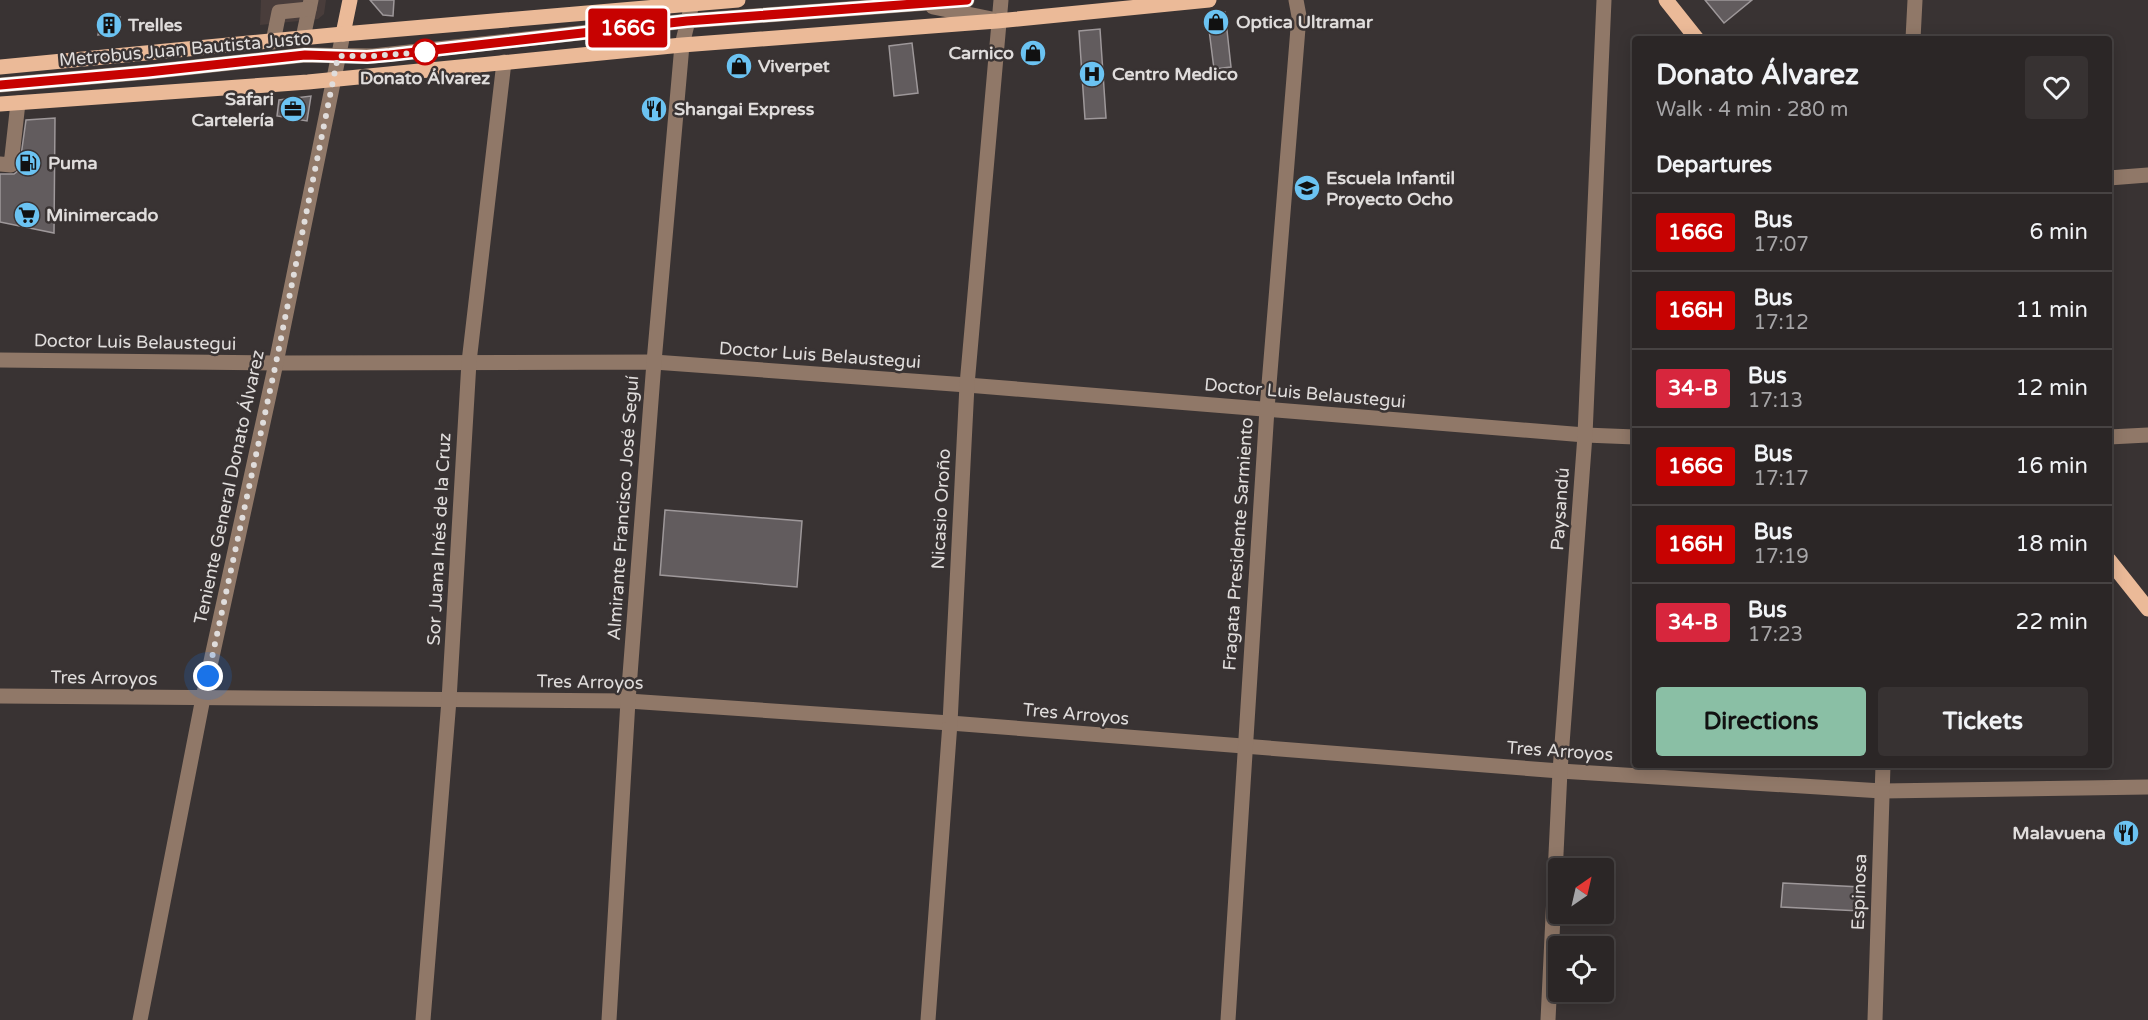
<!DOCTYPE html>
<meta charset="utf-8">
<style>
:root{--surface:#2b2626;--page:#373232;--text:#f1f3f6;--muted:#a6a5a7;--line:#474343;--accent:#8abfa5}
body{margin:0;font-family:"Varela Round",sans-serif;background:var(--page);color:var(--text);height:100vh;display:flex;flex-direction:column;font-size:22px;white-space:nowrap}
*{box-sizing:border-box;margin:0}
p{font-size:20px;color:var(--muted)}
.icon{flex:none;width:33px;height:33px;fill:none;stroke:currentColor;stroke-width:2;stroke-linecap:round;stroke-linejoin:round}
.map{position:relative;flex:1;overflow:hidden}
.sheet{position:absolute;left:1632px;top:36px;width:480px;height:732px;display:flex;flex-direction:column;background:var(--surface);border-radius:6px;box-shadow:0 3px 15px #0003,0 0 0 2px var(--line)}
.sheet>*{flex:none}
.badge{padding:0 12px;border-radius:4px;font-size:21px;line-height:39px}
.needle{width:39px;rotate:34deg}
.controls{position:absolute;left:1548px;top:858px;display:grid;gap:12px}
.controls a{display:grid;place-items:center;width:66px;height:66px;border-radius:6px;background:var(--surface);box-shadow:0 3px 15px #0003,0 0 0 2px var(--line);font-size:30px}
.you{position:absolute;width:30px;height:30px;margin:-15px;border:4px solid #fff;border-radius:50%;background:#1a73e8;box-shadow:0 0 0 9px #1a73e833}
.map>.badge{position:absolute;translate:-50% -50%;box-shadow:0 0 0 3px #fff}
h2{padding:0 24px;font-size:22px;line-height:54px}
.round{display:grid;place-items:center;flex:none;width:63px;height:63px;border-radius:6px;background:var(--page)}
.overview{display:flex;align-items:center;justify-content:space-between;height:102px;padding:0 24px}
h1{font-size:28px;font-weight:700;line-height:45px}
.primary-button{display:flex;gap:12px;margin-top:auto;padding:12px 24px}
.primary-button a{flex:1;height:69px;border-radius:6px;background:var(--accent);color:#111;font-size:24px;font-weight:700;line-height:69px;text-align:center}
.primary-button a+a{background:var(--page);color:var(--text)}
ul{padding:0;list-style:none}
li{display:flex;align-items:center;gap:18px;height:78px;padding:0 24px;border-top:2px solid var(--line)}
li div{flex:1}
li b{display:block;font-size:22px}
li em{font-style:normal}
li .badge{min-width:66px;font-weight:700;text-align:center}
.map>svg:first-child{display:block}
</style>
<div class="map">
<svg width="2148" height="1020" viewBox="0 0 2148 1020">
<rect width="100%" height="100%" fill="#393333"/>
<!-- built -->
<polygon fill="#493d3b" points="261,0 326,0 324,14 318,19 260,25"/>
<!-- building -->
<g fill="#625c5e" stroke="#9e989a" stroke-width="1.5">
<polygon points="370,0 394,0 393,16 383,15"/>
<polygon points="1705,0 1752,0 1724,23"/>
<polygon points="1225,12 1231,67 1214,69 1207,14"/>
<polygon points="102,14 120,17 116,33 98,35"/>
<polygon points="1100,29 1106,118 1085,119 1079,31"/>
<polygon points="912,43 918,93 894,96 889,46"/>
<polygon points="311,96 307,121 277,116 279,100"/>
<polygon points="55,118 54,233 0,222 0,174 14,174 19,170 26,120"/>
<polygon points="665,510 802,521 797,587 660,575"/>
<polygon points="1783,883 1861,887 1860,911 1781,907"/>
</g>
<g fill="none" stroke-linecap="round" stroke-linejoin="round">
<!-- minor -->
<g stroke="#907868" stroke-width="15">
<polyline points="933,7 992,19"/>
<polyline points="303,38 311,0"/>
<polyline points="1913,39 1915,0"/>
<polyline points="273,42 279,12 309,9"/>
<polyline points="0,85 148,72 305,55 373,56 687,21 967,0"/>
<polyline points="0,164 11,165 18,103"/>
<polyline points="2109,178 2148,175"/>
<polyline points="0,360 276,363 654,362 967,385 1585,435 1635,437"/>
<polyline points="2109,437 2148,435"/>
<polyline points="0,696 628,701 950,723 1560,771 1882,791 2148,787"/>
<polyline points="140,1020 203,698 276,363 343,34"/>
<polyline points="423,1020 449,700 469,362 504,62"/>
<polyline points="609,1020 628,701 654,362 682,45 693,0"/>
<polyline points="928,1020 950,723 967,385 1001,0"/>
<polyline points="1228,1020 1267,409 1299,16 1296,0"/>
<polyline points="1548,1020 1560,771 1585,435 1604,0"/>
<polyline points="1875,1020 1883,765"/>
</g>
<!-- major -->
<g stroke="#ebba98" stroke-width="15">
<polyline points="1666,0 1697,39"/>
<polyline points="343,34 350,0"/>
<polyline points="0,67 343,34 738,0"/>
<polyline points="0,104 308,82 682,45 997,21 1209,0"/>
<polyline points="2109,560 2148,609"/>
</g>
</g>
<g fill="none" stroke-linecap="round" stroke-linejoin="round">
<defs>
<polyline id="line" points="0,85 148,72 305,55 367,57 390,55 687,21 967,0"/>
</defs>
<!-- line casing -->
<use href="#line" stroke="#fff" stroke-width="14"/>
<!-- line -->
<use href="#line" stroke="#c70201" stroke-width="9"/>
<!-- walk -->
<polyline stroke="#e0dddc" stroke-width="6" stroke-dasharray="0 10.8" points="208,676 276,363 338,56 373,56 425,52"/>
</g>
<!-- icons -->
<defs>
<symbol id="shop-disc" viewBox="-11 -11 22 22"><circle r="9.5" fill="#6bc3f2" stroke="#393333"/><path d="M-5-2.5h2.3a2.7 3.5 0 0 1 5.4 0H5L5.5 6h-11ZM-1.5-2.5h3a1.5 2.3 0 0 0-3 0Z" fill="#111"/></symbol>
<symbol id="building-disc" viewBox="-11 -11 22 22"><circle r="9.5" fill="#6bc3f2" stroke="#393333"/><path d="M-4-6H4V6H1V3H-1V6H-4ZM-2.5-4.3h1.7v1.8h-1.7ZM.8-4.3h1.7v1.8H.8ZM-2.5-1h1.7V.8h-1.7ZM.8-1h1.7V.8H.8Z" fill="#111"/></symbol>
<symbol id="hospital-disc" viewBox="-11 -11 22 22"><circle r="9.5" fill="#6bc3f2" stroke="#393333"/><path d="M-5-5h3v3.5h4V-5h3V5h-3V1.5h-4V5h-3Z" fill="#111"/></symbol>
<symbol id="office-disc" viewBox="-11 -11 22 22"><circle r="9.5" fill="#6bc3f2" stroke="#393333"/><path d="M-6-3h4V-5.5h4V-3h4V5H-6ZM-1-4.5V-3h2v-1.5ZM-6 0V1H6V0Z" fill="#111"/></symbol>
<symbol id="restaurant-disc" viewBox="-11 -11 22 22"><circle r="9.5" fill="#6bc3f2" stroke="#393333"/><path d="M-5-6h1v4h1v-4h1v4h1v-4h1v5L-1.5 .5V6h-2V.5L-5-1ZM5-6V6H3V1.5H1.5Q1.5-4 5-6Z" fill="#111"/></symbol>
<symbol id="fuel-disc" viewBox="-11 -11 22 22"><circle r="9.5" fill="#6bc3f2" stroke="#393333"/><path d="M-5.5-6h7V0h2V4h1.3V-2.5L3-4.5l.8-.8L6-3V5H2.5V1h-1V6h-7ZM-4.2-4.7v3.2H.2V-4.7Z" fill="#111"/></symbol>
<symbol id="school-disc" viewBox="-11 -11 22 22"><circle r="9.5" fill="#6bc3f2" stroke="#393333"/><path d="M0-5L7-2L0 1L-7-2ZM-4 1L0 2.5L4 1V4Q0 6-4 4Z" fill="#111"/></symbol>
<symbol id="supermarket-disc" viewBox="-11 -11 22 22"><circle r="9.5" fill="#6bc3f2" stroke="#393333"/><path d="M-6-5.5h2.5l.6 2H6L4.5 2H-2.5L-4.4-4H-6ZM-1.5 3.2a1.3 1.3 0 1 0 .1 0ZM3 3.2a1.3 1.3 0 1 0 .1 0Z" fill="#111"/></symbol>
</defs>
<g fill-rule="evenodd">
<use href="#shop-disc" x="1201" y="7" width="30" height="30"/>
<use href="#building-disc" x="94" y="10" width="30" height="30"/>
<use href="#shop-disc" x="1018" y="38" width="30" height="30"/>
<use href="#shop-disc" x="724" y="51" width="30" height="30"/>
<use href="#hospital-disc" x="1077" y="59" width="30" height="30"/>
<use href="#office-disc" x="278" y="94" width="30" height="30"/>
<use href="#restaurant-disc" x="639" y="94" width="30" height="30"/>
<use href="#fuel-disc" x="13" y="148" width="30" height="30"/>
<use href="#school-disc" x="1292" y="173" width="30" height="30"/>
<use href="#supermarket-disc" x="12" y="200" width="30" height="30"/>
<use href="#restaurant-disc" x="2111" y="818" width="30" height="30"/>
</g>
<!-- markers -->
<circle fill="#fff" stroke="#c70201" stroke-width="3" cx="425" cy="52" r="12"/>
<g text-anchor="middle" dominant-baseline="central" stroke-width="5" stroke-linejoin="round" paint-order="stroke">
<!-- poi labels -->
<g font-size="18" font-weight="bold" fill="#e0dddc" stroke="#393333" text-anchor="start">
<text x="1236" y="22">Optica Ultramar</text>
<text x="128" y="25">Trelles</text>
<text x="1014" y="53" text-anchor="end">Carnico</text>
<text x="758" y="66">Viverpet</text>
<text x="1112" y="74">Centro Medico</text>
<text x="274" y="99" text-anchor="end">Safari<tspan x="274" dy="21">Cartelería</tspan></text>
<text x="674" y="109">Shangai Express</text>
<text x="48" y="163">Puma</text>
<text x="1326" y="178">Escuela Infantil<tspan x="1326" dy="21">Proyecto Ocho</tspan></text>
<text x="46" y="215">Minimercado</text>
<text x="2106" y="833" text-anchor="end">Malavuena</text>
</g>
<!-- street labels -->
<g font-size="18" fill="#e0dddc" stroke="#393333">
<text transform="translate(185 49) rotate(-5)">Metrobus Juan Bautista Justo</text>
<text transform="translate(135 342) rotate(1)">Doctor Luis Belaustegui</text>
<text transform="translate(820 355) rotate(4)">Doctor Luis Belaustegui</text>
<text transform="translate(1305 393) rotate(5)">Doctor Luis Belaustegui</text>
<text transform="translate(229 487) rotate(-78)">Teniente General Donato Álvarez</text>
<text transform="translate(623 508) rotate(-86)">Almirante Francisco José Seguí</text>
<text transform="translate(941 509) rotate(-87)">Nicasio Oroño</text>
<text transform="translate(1560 509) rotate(-86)">Paysandú</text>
<text transform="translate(439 539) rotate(-87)">Sor Juana Inés de la Cruz</text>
<text transform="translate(1238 544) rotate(-86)">Fragata Presidente Sarmiento</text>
<text transform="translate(104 678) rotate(1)">Tres Arroyos</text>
<text transform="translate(590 682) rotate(1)">Tres Arroyos</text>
<text transform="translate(1076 714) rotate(5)">Tres Arroyos</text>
<text transform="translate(1560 751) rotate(4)">Tres Arroyos</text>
<text transform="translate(1859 892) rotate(-88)">Espinosa</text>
</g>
<!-- stop labels -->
<g font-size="18" font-weight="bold" fill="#e0dddc" stroke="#393333">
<text x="425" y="78">Donato Álvarez</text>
</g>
</g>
</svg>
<div class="controls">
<a><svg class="needle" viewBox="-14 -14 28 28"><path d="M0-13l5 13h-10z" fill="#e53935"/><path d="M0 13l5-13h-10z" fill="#a6a5a7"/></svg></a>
<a><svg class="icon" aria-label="locate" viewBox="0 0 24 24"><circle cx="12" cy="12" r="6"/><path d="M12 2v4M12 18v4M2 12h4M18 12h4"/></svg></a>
</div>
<div class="you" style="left:208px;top:676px"></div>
<b class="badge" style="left:628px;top:28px;background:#c70201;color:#fff">166G</b>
<section class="sheet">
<div class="overview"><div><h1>Donato Álvarez</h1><p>Walk · 4 min · 280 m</p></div><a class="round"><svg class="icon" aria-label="heart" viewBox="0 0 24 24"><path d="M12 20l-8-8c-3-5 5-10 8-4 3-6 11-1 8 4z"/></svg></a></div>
<h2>Departures</h2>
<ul>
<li><span class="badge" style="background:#c70201;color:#fff">166G</span><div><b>Bus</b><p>17:07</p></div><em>6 min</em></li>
<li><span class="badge" style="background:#c70201;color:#fff">166H</span><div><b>Bus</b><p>17:12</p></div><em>11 min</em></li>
<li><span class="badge" style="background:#d7263d;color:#fff">34-B</span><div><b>Bus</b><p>17:13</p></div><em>12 min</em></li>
<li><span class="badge" style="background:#c70201;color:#fff">166G</span><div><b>Bus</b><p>17:17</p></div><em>16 min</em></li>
<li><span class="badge" style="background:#c70201;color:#fff">166H</span><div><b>Bus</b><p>17:19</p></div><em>18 min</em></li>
<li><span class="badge" style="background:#d7263d;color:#fff">34-B</span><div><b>Bus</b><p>17:23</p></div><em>22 min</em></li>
</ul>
<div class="primary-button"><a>Directions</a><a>Tickets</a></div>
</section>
</div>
